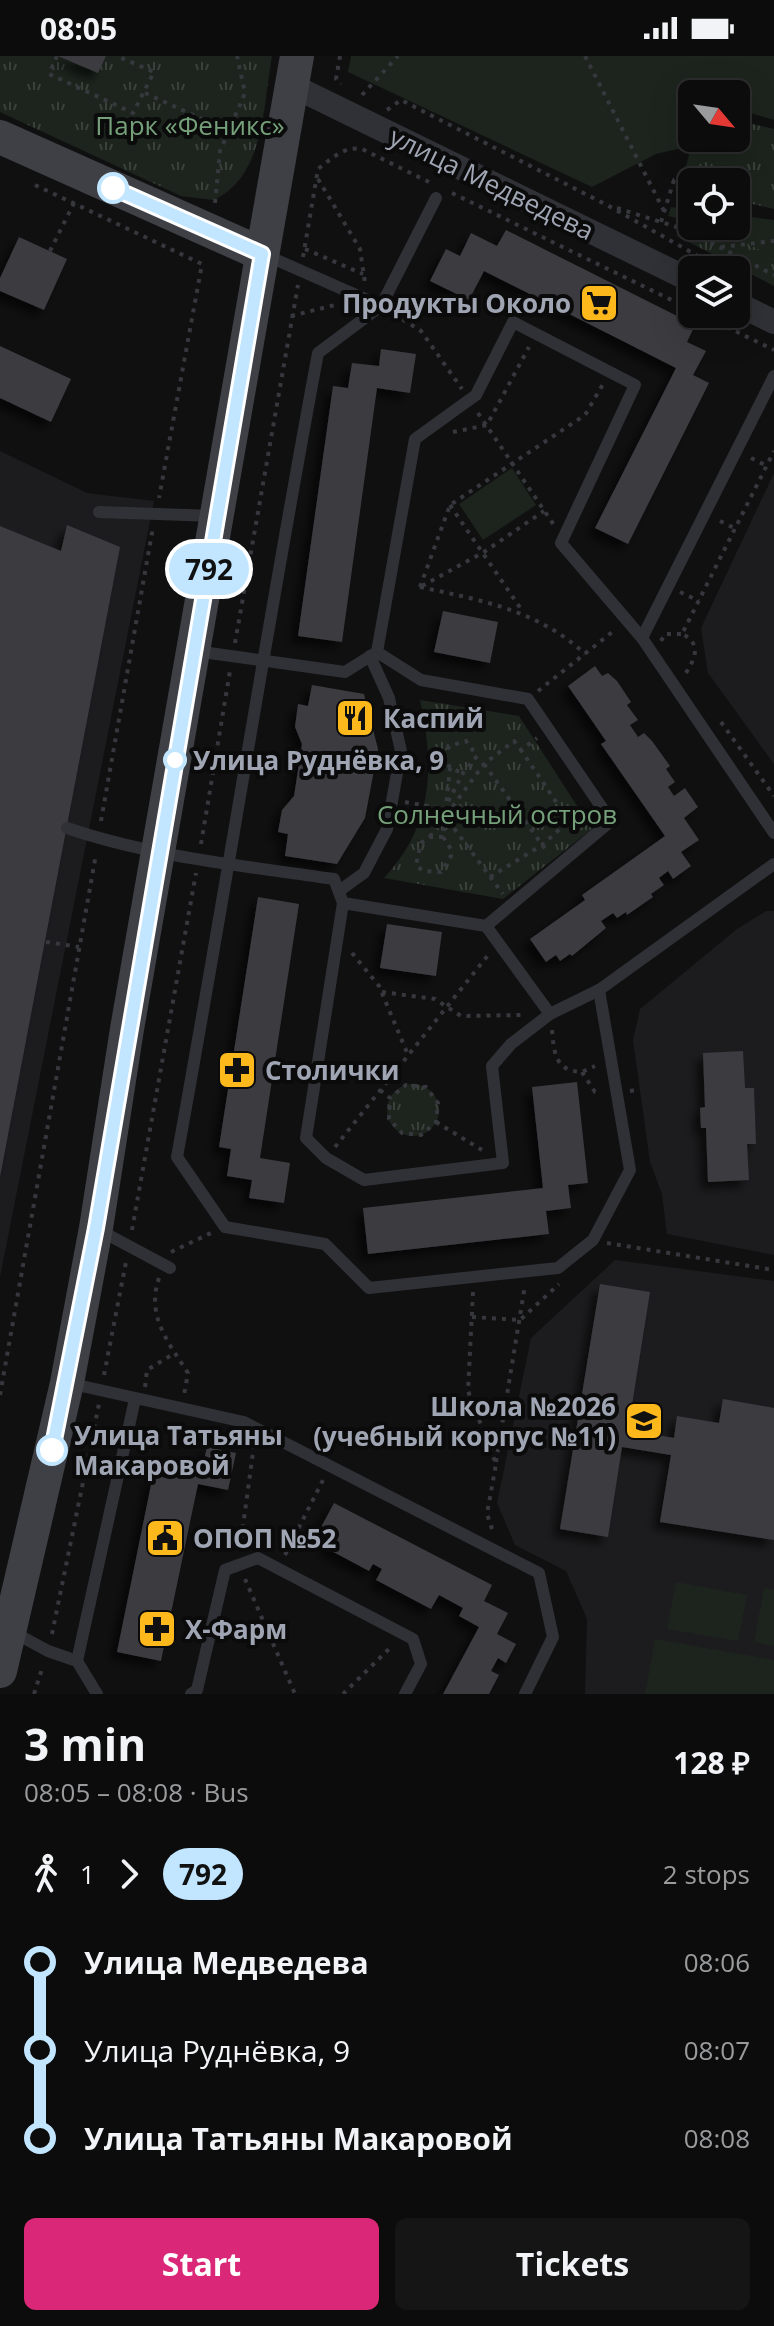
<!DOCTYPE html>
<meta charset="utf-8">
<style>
:root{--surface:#0c0c0d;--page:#151516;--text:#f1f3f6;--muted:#9a9b9d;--line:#2c2c2e;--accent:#db2777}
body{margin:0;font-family:"Open Sans",sans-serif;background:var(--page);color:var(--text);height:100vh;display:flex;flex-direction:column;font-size:30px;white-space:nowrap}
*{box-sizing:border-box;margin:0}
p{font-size:26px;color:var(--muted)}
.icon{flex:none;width:44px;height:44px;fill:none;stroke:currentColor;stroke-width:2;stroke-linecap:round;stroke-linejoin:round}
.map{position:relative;height:1638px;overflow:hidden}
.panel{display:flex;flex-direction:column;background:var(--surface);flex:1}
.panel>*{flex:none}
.badge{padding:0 16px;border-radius:26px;font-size:28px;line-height:52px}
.needle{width:52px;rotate:119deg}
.buttons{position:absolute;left:678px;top:24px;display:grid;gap:16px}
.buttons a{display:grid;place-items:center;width:72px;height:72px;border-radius:12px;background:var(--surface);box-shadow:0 8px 32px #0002,0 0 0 2px var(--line);font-size:40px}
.map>.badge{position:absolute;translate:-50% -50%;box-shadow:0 0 0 4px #fff}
.legs{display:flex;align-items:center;gap:12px;height:88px;padding:0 24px;font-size:26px}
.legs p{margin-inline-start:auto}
.overview{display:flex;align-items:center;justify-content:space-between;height:136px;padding:0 24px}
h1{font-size:44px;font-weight:700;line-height:60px}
.cta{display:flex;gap:16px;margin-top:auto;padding:16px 24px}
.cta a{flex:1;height:92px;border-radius:12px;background:var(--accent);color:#fff;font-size:32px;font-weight:700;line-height:92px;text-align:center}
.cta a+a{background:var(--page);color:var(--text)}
ul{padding:0 24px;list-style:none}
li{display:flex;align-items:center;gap:28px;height:88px;font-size:30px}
li i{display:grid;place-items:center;width:12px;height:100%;margin:0 10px;background:currentColor}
li i::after{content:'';width:20px;height:20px;margin:-10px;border:6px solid;border-radius:50%;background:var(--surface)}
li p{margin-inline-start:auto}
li:first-child i{background:linear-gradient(#0000 50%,currentColor 0)}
li:last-child i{background:linear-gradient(currentColor 50%,#0000 0)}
.status{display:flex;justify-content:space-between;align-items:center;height:56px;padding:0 40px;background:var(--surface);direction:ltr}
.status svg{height:22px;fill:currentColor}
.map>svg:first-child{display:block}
</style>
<div class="status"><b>08:05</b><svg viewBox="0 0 49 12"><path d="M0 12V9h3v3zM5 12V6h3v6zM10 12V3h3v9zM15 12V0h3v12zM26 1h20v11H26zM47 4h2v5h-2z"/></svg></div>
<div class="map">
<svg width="774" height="1638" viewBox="0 0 774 1638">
<defs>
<pattern id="park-tufts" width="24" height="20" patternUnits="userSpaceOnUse" patternTransform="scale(2)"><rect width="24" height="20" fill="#1c241d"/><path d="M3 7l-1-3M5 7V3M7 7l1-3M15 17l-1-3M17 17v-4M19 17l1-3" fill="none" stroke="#3a413b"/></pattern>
<filter id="shadow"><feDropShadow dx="-7" dy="7" stdDeviation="4" flood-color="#0009"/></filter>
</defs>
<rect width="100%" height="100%" fill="#101011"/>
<!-- built -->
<g fill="#1c1c1e">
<polygon points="0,395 87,437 154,445 0,1221"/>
<polygon points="774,417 774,708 708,617 701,572"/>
<polygon points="766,855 774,855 774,1199 667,1178 662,1138 650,1106 633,984 640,953 737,873"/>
<polygon points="615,1204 774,1225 774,1638 585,1638 587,1563 566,1515 515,1489 497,1447 531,1282"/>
</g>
<!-- grass -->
<g fill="#1c241d">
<polygon points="351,0 774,0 774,64 736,53 736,38 692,38 692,60 682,92 656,98 592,131 348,16"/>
<polygon points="671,151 692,154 692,166 668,160"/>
<polygon points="736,159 774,164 774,201 706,170 736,170"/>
<polygon points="512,412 536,449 483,484 459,448"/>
<polygon points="676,1526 747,1539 738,1585 667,1573"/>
<polygon points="764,1532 774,1534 774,1590 754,1586"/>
<polygon points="655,1583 774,1604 774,1638 645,1638"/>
</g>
<!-- park -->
<g fill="url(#park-tufts)">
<path d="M0 0H272C263 49 265 120 214 144L181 140 0 56Z"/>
<polygon points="736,64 774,73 774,153 736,144 736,126 692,126 692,133 680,130 694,82 736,82"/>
<polygon points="715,172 774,201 774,230 675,179"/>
<path d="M420 644 519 660 592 773 503 843 384 822C433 770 435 711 420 644Z"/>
<circle cx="413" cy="1054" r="26"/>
</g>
<!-- building -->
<g fill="#3b3b41" filter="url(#shadow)">
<polygon points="58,0 106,0 98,17"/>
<polygon points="506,174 695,269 687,286 706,295 693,319 709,327 628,488 595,472 676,312 484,215 469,244 430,225 446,193 460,200 471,177 497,190"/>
<polygon points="19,181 67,203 44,254 0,235 0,222"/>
<polygon points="0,290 71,323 51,366 0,342"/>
<polygon points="381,293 416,298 410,337 377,332 342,586 298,580 333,330 348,332 352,307 379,310"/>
<polygon points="67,469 120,491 0,1121 0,470 61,495"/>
<polygon points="443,555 498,566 490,607 434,596"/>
<polygon points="595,610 602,620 608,617 617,625 631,646 627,649 638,664 630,669 638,681 644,677 652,685 670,710 666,713 675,726 668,731 674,740 685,732 698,751 684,762 699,784 681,796 691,810 673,823 668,815 659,822 664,829 651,838 653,841 627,859 626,856 617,862 613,857 601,865 606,872 572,900 570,898 560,905 556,899 546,906 530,883 585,844 582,839 665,780 601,688 606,685 568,630"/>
<polygon points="312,629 364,638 378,693 365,762 337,808 285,800 288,778 278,776 282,754 294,740 302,688 295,671 298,648 308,650"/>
<polygon points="258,841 299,848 260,1102 290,1107 284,1147 249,1142 252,1124 227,1120 231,1093 219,1091"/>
<polygon points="387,868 442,876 436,920 380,912"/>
<polygon points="743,995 745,1032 754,1032 756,1088 747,1088 749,1124 708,1126 706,1072 701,1072 700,1052 705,1051 703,997"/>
<polygon points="577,1026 588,1127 568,1129 571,1152 546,1155 549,1178 368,1198 363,1152 543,1132 532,1031"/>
<polygon points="600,1228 650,1236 628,1374 674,1382 677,1360 719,1367 723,1343 774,1352 774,1484 660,1466 671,1399 622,1391 608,1481 560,1473"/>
<polygon points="207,1391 236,1397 228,1434 198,1428 161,1605 117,1596 153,1419 171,1423 175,1402 203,1408"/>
<polygon points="334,1447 492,1529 484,1545 508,1557 497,1578 516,1588 506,1607 498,1602 491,1615 499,1619 489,1638 443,1638 479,1571 459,1560 463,1552 439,1539 431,1553 376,1524 382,1513 373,1508 369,1515 326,1492 332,1481 319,1475"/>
</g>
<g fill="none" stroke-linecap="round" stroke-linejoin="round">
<!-- path -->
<g stroke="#36383d" stroke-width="4" stroke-dasharray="4 6" stroke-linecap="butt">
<polyline points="57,0 49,18 133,57 154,16 117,0"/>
<polyline points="340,0 336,23 341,28"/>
<polyline points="585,0 664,155"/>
<polyline points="145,37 226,74"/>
<polyline points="362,39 398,0"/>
<polyline points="387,54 401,44 607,149 723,214"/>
<polyline points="318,123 360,193 365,227"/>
<polyline points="35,129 202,208 159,442"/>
<polyline points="452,137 692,254"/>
<polyline points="215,147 220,95 245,37 237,0"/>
<polyline points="617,152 686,174 774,219"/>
<polyline points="661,166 674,124 682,126"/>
<polyline points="721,191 774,185"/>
<polyline points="305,193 363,218"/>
<polyline points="50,195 74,147"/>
<path d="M303 201 318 113C332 102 344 90 362 93L433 128"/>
<polyline points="394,258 421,275 462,333"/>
<polyline points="700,258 774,294"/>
<polyline points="291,260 339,248"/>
<polyline points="478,357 554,469"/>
<polyline points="453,376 487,369 529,291"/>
<polyline points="751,402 767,410"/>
<polyline points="450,449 523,556"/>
<polyline points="720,465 736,473"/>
<polyline points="422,530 484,496 544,455"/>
<polyline points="420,531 450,449 585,359 603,328"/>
<path d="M420 531C480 544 538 554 585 598"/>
<polyline points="680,536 699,545"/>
<polyline points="661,585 665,578 682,578"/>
<polyline points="235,587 298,229"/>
<path d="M686 617C694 604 703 588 682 578L774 395"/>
<polyline points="538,635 616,573"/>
<polyline points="721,666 774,740"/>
<polyline points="484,708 548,797"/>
<polyline points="405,746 450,754 484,708 514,685 521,694 537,682"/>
<polyline points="450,754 450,767 503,838"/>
<polyline points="101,765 153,471"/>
<polyline points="430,781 463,717 477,700 466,685 449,690 445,701 450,712 463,717"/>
<polyline points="443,781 430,781 421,787 416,809 423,815 441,816 451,800 451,793 443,781 450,712"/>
<polyline points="201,788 230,615"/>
<polyline points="490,821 542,789 569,765 521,694"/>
<polyline points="46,886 79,891"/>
<polyline points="352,897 379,930 408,999"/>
<polyline points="382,936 435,943 461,960 522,959"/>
<path d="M552 974C554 997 555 1015 582 1016L595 1010"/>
<polyline points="582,1016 595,1036 601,1036"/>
<polyline points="380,1034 390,1042 389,1063 402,1077 421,1079 436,1066 438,1047 426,1031 406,1029 390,1042"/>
<polyline points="630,1035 640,1033"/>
<polyline points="436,1066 482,1094"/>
<polyline points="335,1091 489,898"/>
<polyline points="132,1174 196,817"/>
<polyline points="607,1187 774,1214"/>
<polyline points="171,1196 213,1176"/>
<path d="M159 1222C146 1260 168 1286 188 1317L184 1339"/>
<polyline points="473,1236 468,1335 496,1408 487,1458 493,1476"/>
<polyline points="472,1261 520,1264 559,1228"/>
<polyline points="104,1319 126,1206"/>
<polyline points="145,1331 147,1314 175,1297"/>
<polyline points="0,1339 96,798"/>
<polyline points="496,1406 525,1229"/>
<polyline points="240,1492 254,1389"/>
<polyline points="285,1499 324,1422"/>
<polyline points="245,1523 295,1638"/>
<polyline points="52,1578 99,1348"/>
<polyline points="34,1638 43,1610"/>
<polyline points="343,1638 393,1589"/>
</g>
<!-- lane -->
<g stroke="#303136" stroke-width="12">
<path d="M436 142 381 250 318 297C268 564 226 833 177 1101L225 1171 325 1188 369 1232 558 1212 593 1184 630 1114 599 934"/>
<polyline points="263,198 381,250"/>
<polyline points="99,456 215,460"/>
<polyline points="642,582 774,320"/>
<polyline points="195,595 345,616 377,596 415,383 476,339 513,266 635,329 561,487 642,582 774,777"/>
<path d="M67 772C152 801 245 810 334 823L343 847 306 1082 326 1102 364 1124 503 1107 492 1010 511 988 550 958 599 934 774 808"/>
<polyline points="339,835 364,817 387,773 401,695 389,642 370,600"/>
<polyline points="343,847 486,870 611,765 528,643 421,624 377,596"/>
<polyline points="486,870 550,958"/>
<polyline points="99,1174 170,1212"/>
<polyline points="68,1327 244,1366 539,1517 553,1581 525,1638"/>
<polyline points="13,1576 48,1595 77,1605 97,1638"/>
<polyline points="77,1605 135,1343"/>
<polyline points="191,1638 197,1634 225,1514 258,1502 413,1583 421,1608 405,1638"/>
</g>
<!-- street -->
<g stroke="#303136" stroke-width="24">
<polyline points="291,29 692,225"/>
<polyline points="736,247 774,266"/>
</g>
<!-- secondary -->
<g stroke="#3e4046" stroke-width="34">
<polyline points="0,81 262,198"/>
<polyline points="0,1615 67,1327 96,1172 127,973 297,0"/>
</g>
</g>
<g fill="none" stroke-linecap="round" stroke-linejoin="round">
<defs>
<polyline id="line-1" points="52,1394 96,1172 262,198 113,132"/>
</defs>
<!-- line-1 casing -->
<use href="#line-1" stroke="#fff" stroke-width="18"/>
<!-- line-1 -->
<use href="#line-1" stroke="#c2e6ff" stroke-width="12"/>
</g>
<!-- icons -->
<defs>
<symbol id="supermarket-square" viewBox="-11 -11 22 22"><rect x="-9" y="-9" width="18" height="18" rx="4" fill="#fdb81c" stroke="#0b0b0c"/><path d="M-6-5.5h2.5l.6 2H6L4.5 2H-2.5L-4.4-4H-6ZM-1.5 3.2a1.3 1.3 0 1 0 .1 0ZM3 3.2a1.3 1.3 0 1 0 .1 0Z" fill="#111"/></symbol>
<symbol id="restaurant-square" viewBox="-11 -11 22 22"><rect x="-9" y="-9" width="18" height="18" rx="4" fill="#fdb81c" stroke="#0b0b0c"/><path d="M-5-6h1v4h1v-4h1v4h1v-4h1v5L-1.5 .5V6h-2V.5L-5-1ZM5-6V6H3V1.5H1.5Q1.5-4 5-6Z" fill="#111"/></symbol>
<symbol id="pharmacy-square" viewBox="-11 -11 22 22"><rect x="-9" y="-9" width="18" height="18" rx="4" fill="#fdb81c" stroke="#0b0b0c"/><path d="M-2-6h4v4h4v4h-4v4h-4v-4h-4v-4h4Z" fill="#111"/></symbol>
<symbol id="school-square" viewBox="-11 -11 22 22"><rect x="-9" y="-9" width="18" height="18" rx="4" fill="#fdb81c" stroke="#0b0b0c"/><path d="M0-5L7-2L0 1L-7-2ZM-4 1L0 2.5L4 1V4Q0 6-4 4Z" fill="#111"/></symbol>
<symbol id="civic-square" viewBox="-11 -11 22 22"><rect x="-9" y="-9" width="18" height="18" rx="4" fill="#fdb81c" stroke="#0b0b0c"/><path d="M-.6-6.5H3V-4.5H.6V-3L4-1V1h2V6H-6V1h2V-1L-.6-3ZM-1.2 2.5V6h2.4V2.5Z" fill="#111"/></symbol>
</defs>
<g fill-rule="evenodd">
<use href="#supermarket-square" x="577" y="225" width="44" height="44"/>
<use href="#restaurant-square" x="333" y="640" width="44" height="44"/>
<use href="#pharmacy-square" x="215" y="992" width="44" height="44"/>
<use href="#school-square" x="622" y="1343" width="44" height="44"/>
<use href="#civic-square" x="143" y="1460" width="44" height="44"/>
<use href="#pharmacy-square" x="135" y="1551" width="44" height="44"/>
</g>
<!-- markers -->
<g fill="#fff" stroke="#c2e6ff" stroke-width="4">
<circle cx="113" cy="132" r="14"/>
<circle cx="175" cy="704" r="10"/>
<circle cx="52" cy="1394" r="14"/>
</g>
<g text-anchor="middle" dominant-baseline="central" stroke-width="8" stroke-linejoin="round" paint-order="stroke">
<!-- park labels -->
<g font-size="26" fill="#75a079" stroke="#0b0b0c">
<text x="190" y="69">Парк «Феникс»</text>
<text x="497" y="758">Солнечный остров</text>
</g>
<!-- street labels -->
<g font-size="26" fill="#a0a5b3" stroke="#0b0b0c">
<text transform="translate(492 127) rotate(26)">улица Медведева</text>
</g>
<!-- poi labels -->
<g font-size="26" font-weight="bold" fill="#a0a5b3" stroke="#0b0b0c" text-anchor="start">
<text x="571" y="247" text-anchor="end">Продукты Около</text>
<text x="383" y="662">Каспий</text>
<text x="265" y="1014">Столички</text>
<text x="616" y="1350" text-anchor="end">Школа №2026<tspan x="616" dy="30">(учебный корпус №11)</tspan></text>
<text x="193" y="1482">ОПОП №52</text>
<text x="185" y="1573">X-Фарм</text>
</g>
<!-- stop labels -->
<g font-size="26" font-weight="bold" fill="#a0a5b3" stroke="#0b0b0c" text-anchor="start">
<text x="193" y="704">Улица Руднёвка, 9</text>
<text x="74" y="1379">Улица Татьяны<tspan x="74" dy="30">Макаровой</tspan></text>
</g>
</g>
</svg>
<div class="buttons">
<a><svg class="needle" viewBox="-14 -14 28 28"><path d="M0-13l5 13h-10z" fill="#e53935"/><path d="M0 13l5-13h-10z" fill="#9a9b9d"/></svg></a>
<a><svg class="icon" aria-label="locate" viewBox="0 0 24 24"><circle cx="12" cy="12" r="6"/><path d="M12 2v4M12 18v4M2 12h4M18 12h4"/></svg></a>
<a><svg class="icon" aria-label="layers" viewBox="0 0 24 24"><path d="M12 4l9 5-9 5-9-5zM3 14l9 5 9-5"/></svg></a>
</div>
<b class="badge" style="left:209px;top:513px;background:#c2e6ff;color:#111">792</b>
</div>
<section class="panel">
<div class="overview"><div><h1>3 min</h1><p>08:05 – 08:08 · Bus</p></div><b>128 ₽</b></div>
<div class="legs"><svg class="icon" aria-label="walk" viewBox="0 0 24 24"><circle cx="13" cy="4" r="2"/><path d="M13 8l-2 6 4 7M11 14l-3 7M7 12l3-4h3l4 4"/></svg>1<svg class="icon" aria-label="forward" viewBox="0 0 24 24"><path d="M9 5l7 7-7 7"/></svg><b class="badge" style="background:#c2e6ff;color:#111">792</b><p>2 stops</p></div>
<ul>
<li><i style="color:#c2e6ff"></i><b>Улица Медведева</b><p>08:06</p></li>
<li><i style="color:#c2e6ff"></i><span>Улица Руднёвка, 9</span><p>08:07</p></li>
<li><i style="color:#c2e6ff"></i><b>Улица Татьяны Макаровой</b><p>08:08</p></li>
</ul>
<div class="cta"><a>Start</a><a>Tickets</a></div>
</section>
